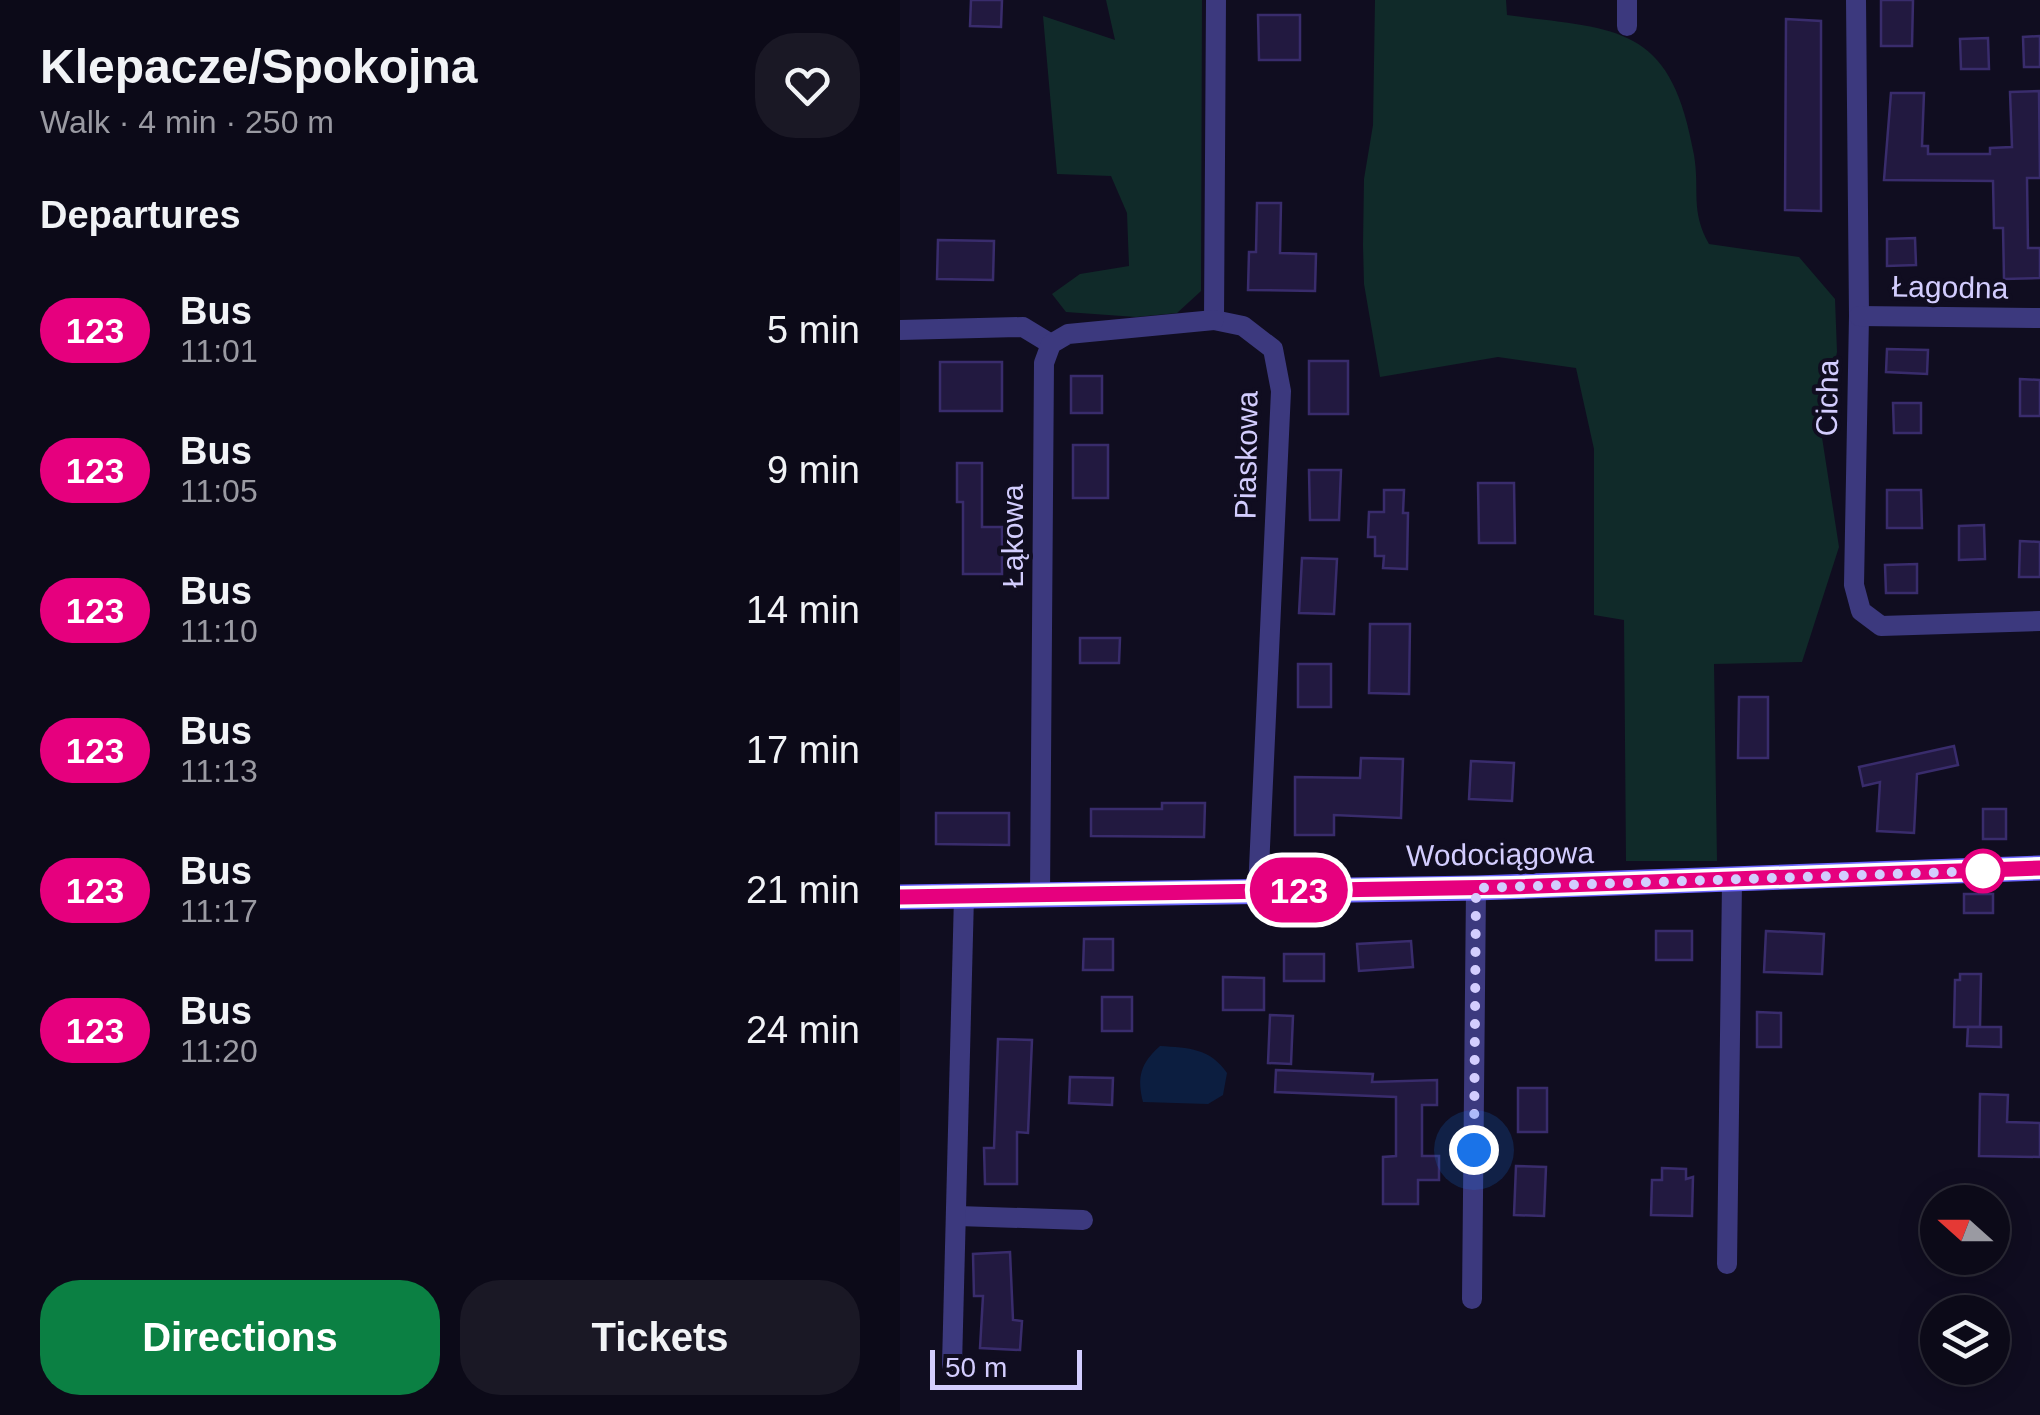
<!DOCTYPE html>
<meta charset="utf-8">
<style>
:root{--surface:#0c0a18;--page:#1a1825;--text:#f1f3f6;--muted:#9a9aa2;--line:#2c2b37;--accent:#0b8043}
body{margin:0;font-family:Helvetica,sans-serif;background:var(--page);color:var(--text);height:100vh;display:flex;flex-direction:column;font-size:38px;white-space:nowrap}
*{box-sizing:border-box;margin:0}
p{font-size:32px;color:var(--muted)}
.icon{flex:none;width:55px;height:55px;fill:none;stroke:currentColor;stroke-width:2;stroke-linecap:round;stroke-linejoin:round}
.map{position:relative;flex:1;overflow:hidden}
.drawer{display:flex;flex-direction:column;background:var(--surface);width:900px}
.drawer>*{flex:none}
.badge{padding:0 20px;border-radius:32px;font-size:35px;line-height:65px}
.needle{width:65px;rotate:291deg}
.controls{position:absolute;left:1020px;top:1185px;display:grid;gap:20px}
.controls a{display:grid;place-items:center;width:90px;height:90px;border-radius:50%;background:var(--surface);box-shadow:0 5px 25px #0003,0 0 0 2px var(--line);font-size:50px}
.scale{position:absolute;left:30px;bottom:25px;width:152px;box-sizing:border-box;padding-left:10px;border:5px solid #d3cdfe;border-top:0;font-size:28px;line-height:35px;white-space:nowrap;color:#d3cdfe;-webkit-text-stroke:8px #100d20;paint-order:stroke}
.you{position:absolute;width:50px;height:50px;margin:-25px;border:8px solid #fff;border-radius:50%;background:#1a73e8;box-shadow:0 0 0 15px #1a73e833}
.map>.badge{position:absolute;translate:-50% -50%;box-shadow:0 0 0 5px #fff}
h2{padding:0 40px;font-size:38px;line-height:90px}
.round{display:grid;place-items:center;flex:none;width:105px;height:105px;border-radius:40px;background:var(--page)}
.headline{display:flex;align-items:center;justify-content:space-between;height:170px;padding:0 40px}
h1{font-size:48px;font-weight:600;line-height:75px}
.action{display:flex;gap:20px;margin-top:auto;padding:20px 40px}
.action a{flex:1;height:115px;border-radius:40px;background:var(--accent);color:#fff;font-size:40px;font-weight:600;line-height:115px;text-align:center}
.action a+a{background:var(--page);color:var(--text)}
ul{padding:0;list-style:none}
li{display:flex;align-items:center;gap:30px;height:140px;padding:0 40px}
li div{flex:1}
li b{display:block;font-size:38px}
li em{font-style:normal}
li .badge{min-width:110px;font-weight:700;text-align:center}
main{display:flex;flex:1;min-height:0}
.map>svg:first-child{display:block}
</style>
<main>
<section class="drawer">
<div class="headline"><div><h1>Klepacze/Spokojna</h1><p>Walk · 4 min · 250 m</p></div><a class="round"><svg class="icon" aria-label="heart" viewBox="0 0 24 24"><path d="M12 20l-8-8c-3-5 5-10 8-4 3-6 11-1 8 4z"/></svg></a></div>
<h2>Departures</h2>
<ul>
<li><span class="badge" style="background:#e6007e;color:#fff">123</span><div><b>Bus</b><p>11:01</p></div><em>5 min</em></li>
<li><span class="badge" style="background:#e6007e;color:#fff">123</span><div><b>Bus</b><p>11:05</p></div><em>9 min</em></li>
<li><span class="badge" style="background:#e6007e;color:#fff">123</span><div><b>Bus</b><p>11:10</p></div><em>14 min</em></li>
<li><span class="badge" style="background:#e6007e;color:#fff">123</span><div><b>Bus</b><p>11:13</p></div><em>17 min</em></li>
<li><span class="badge" style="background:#e6007e;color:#fff">123</span><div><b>Bus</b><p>11:17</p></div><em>21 min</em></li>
<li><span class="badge" style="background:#e6007e;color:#fff">123</span><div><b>Bus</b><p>11:20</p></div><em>24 min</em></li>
</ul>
<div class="action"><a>Directions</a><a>Tickets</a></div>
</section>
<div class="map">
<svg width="1140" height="1415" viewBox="0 0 1140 1415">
<rect width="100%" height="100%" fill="#100d20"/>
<!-- green -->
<g fill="#102a29">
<polygon points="206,0 302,0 301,291 277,313 236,317 166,312 152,294 180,274 229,266 227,213 211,176 157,174 143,16 215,40"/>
<path d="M475 0H606L607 15C720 30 771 24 794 155 800 191 790 210 809 244L899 257 935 299 937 352 921 431 939 547 902 662 814 664 817 861H726L724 620 694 615V449L676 368 598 357 480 377 464 284 463 245 464 179 473 125Z"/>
</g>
<!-- water -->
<path fill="#0c1e40" d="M260 1046C289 1048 310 1048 327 1073L323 1095 308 1104 243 1102C237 1077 240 1064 260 1046Z"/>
<!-- building -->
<g fill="#221940" stroke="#392c6c" stroke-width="2.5">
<polygon points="71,0 102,0 101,27 70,26"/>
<polygon points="981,0 1013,0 1012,46 981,46"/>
<polygon points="358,15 400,15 400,60 359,60"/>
<polygon points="886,19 921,21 921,211 885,210"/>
<polygon points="1140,36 1140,67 1124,67 1123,37"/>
<polygon points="1088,38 1089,69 1061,69 1060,39"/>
<polygon points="1139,91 1140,178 1127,178 1128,248 1140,248 1140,278 1104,279 1103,228 1094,228 1093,181 984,180 991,93 1024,93 1022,146 1028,146 1028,154 1090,154 1090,148 1112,147 1110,92"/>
<polygon points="357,203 381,203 380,253 416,254 415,291 348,290 349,252 356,252"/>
<polygon points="1015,238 1016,265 987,266 987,239"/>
<polygon points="38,240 94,241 93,280 37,279"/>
<polygon points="987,349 1028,350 1027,374 986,372"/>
<rect x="409" y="361" width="39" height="53"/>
<rect x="40" y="362" width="62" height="49"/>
<rect x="171" y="376" width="31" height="37"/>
<polygon points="1120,379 1140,380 1140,416 1120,416"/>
<polygon points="993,403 1021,403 1021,433 994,433"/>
<rect x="173" y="445" width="35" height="53"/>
<polygon points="57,463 82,463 82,527 102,527 102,574 63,574 63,502 57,502"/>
<polygon points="409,470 441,470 439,520 410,520"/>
<polygon points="578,483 614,483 615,543 579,543"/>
<polygon points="484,490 504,490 503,513 508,513 507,569 483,568 484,556 475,556 475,537 468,537 469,512 484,512"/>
<polygon points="987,490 1021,490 1022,528 987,528"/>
<polygon points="1084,525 1085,559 1059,560 1059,526"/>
<polygon points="1120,541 1140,542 1140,577 1119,577"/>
<polygon points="402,558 437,559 434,614 399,613"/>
<polygon points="1017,564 1017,593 986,593 985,565"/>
<polygon points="470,624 510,624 509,694 469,693"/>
<polygon points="180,638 220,638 219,663 180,663"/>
<rect x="398" y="664" width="33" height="43"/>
<polygon points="839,697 868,697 868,758 838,758"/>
<polygon points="1054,746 1058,765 1017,774 1014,833 977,831 980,782 963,786 959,767"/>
<polygon points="461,758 503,759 501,818 434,815 434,835 395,835 395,777 460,778"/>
<polygon points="571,761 614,763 612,801 569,799"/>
<polygon points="262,803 305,803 304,837 191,836 191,809 262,809"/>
<rect x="1083" y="809" width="23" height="30"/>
<polygon points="36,813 109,813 109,845 36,844"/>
<rect x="1064" y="894" width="29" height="19"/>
<rect x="756" y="931" width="36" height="29"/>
<polygon points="866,931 924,934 922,974 864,972"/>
<polygon points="184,939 213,939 213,970 183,970"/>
<polygon points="511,941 513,967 459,971 457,944"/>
<rect x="384" y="954" width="40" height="27"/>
<polygon points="1060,974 1081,974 1080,1027 1054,1027 1055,980 1060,980"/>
<polygon points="323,977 364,978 364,1010 323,1010"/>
<rect x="202" y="997" width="30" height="34"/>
<polygon points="857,1012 881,1013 881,1047 857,1047"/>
<polygon points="370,1015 393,1016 391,1064 368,1063"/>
<polygon points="1068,1027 1101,1027 1101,1047 1067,1046"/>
<polygon points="98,1039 132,1040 128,1133 117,1132 117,1184 85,1184 84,1148 94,1148"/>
<polygon points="376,1070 473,1074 472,1082 537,1080 537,1105 522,1105 522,1156 539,1156 539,1180 518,1180 518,1204 483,1204 483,1157 496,1156 496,1097 375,1092"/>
<polygon points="170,1077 213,1078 212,1105 169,1103"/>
<rect x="618" y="1088" width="29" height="44"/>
<polygon points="1080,1094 1108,1095 1107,1122 1140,1123 1140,1157 1079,1156"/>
<polygon points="616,1166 646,1167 644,1216 614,1215"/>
<polygon points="762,1168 786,1169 786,1179 793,1177 792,1216 751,1215 752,1180 762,1180"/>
<polygon points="110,1252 113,1320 122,1321 120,1350 80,1348 83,1296 74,1296 73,1254"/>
</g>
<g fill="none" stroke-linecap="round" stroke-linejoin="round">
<!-- street -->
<g stroke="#3c397e" stroke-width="20">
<polyline points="316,0 314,320 343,326 373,349 381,391 358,890"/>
<polyline points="727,0 727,26"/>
<polyline points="956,0 959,316 954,585 961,611 981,626 1140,621"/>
<polyline points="959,316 1140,318"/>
<polyline points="0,330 123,327 151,344"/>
<polyline points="140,896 144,363 151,344 168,334 314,320"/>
<polyline points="58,1216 183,1220"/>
<polyline points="827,1264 832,882"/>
<polyline points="572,1299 576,888"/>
<polyline points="52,1365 64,896"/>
</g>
<!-- secondary -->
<polyline stroke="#6b65fd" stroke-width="25" points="0,897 576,888 1140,868"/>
</g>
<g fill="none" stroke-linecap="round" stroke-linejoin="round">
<defs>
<polyline id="line" points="0,897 610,887 1140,868"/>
</defs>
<!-- line casing -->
<use href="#line" stroke="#fff" stroke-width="22"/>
<!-- line -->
<use href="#line" stroke="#e6007e" stroke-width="15"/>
<!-- walk -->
<polyline stroke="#d3cdfe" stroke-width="10" stroke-dasharray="0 18" points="574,1150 576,888 1083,871"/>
</g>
<!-- markers -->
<circle fill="#fff" stroke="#e6007e" stroke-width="5" cx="1083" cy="871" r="20"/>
<g text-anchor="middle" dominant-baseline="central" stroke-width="8" stroke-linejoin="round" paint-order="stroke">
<!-- street labels -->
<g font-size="30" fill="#d3cdfe" stroke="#100d20">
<text transform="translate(1050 287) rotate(1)">Łagodna</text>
<text transform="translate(927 398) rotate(-89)">Cicha</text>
<text transform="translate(346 455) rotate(-89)">Piaskowa</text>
<text transform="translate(112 536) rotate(-90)">Łąkowa</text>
<text transform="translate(600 854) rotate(-1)">Wodociągowa</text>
</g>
</g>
</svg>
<div class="controls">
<a><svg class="needle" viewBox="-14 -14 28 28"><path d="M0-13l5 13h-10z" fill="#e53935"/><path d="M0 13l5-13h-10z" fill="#9a9aa2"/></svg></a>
<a><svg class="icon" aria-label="layers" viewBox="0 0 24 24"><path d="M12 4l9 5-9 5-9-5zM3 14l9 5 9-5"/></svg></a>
</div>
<div class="scale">50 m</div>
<div class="you" style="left:574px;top:1150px"></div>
<b class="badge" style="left:399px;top:890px;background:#e6007e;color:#fff">123</b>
</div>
</main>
